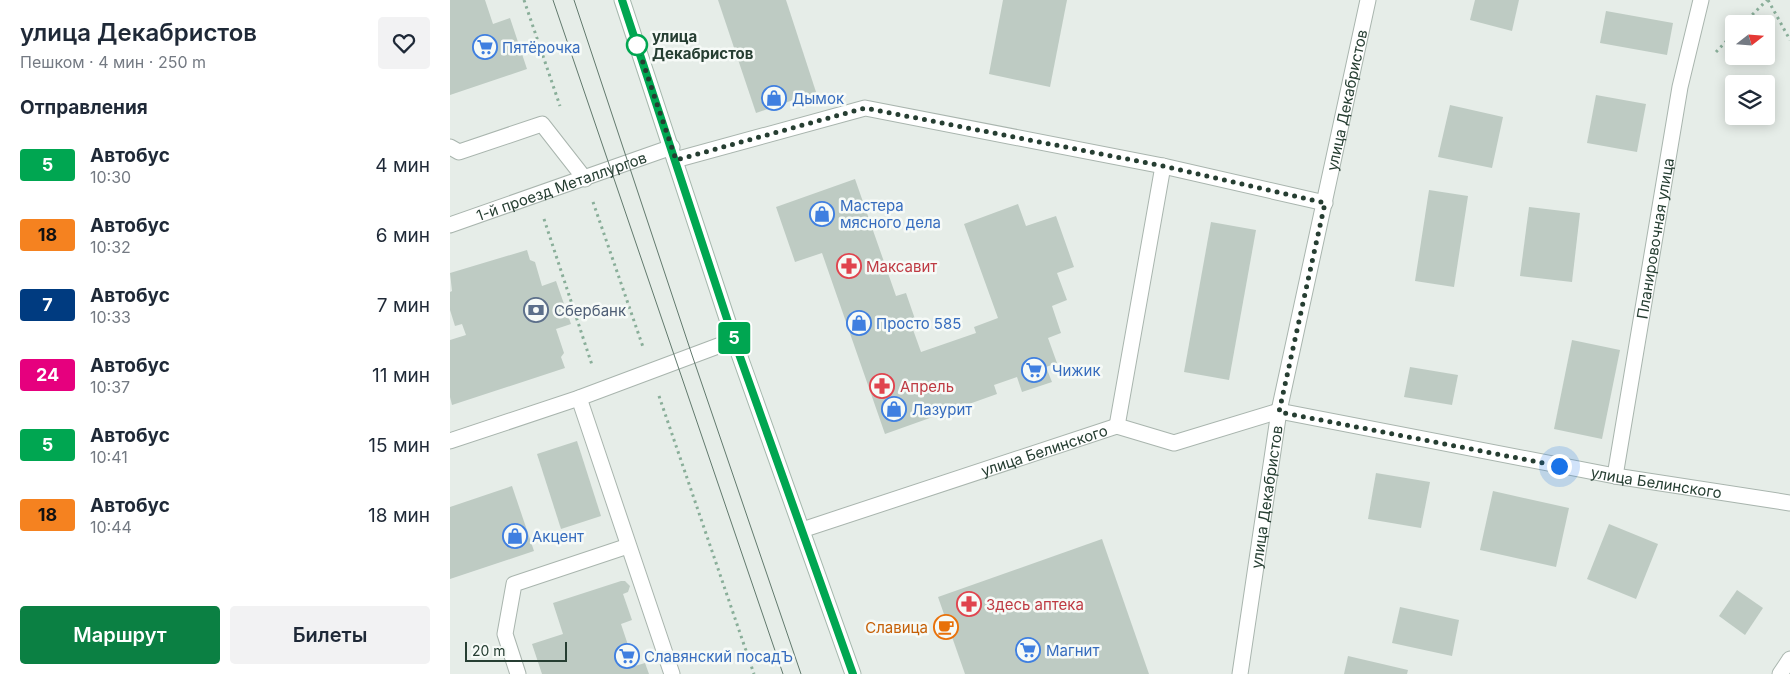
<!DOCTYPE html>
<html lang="ru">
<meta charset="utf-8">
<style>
:root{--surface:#fff;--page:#f2f2f3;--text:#1f2937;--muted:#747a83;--accent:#0b8043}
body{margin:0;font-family:Inter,sans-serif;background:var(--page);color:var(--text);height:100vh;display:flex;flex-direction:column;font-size:19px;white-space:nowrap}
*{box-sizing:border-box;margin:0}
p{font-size:16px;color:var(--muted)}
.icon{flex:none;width:28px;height:28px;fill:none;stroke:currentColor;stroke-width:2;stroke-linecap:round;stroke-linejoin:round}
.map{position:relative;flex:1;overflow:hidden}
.sheet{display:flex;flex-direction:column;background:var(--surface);width:450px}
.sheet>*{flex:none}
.badge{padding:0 10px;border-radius:4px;font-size:18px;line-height:32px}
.needle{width:32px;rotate:73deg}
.buttons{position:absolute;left:1275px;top:15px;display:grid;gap:10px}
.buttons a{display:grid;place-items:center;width:50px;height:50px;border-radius:5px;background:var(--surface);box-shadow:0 2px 12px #0003;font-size:25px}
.scale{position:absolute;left:15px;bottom:12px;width:102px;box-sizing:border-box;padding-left:5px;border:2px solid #263e32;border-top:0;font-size:14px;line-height:18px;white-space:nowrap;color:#263e32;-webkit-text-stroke:4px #f6faf7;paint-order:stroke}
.you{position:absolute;width:25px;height:25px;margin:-12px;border:4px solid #fff;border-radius:50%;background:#1a73e8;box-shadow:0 0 0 8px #1a73e833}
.map>.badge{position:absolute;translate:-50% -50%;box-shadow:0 0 0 2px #fff}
h2{padding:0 20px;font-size:19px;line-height:45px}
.round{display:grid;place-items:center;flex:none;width:52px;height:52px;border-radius:5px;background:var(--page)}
.headline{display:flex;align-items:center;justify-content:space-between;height:85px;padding:0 20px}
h1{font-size:24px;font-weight:600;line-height:38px}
.cta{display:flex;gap:10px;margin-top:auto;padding:10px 20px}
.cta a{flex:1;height:58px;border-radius:5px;background:var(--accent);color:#fff;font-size:20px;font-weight:600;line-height:58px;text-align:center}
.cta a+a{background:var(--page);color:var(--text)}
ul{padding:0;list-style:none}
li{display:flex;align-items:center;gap:15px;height:70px;padding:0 20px}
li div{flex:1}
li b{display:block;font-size:19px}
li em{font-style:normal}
li .badge{min-width:55px;font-weight:700;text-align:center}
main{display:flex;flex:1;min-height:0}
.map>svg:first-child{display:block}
</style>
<main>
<section class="sheet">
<div class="headline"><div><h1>улица Декабристов</h1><p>Пешком · 4 мин · 250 m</p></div><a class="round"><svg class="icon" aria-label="heart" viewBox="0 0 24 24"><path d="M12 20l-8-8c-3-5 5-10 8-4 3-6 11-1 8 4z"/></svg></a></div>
<h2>Отправления</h2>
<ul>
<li><span class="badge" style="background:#00a651;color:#fff">5</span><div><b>Автобус</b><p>10:30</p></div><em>4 мин</em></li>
<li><span class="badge" style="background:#f58220;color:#111">18</span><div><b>Автобус</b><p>10:32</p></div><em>6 мин</em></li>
<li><span class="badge" style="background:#003b80;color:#fff">7</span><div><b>Автобус</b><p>10:33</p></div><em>7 мин</em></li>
<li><span class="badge" style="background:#e6007e;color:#fff">24</span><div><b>Автобус</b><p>10:37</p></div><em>11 мин</em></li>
<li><span class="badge" style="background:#00a651;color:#fff">5</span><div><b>Автобус</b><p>10:41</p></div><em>15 мин</em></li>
<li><span class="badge" style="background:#f58220;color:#111">18</span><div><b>Автобус</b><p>10:44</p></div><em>18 мин</em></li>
</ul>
<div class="cta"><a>Маршрут</a><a>Билеты</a></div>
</section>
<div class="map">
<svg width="1340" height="674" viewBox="0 0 1340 674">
<rect width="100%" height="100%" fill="#e6ede8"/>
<!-- building -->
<g fill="#becbc3">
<polygon points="0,0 35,0 43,24 60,18 77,69 0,95"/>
<polygon points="268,0 336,0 366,92 306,113"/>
<polygon points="553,0 617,0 600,87 539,74"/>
<polygon points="1025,0 1069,0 1062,31 1020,20"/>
<polygon points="1156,11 1223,23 1217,55 1150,43"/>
<polygon points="1146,95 1196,104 1187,152 1137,143"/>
<polygon points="1000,105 1053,117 1042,168 988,157"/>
<polygon points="405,179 446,296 456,293 466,322 461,324 471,352 526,333 524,327 548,318 514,224 568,204 576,226 606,216 624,267 607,273 617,300 602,306 611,333 598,338 607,363 596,367 602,382 572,392 567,377 544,385 547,394 435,434 372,253 345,262 326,207"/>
<polygon points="979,190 1018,196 1004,287 965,281"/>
<polygon points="1079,207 1130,213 1122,282 1070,276"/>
<polygon points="761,222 806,230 779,380 734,372"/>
<polygon points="77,250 80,260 85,262 92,286 106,281 121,324 106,329 114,353 111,357 115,368 2,405 0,397 0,340 16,335 12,324 5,326 0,310 0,292 2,291 0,273"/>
<polygon points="1122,340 1170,350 1152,439 1104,429"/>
<polygon points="960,367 1008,375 1002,405 954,397"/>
<polygon points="127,441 151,516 111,529 87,454"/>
<polygon points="926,473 980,482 971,528 918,519"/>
<polygon points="62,486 84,551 0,579 0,507"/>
<polygon points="1043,491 1119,508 1106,567 1030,550"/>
<polygon points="1159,524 1208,544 1186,599 1137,579"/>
<polygon points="652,539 699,674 515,674 488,597"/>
<polygon points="171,581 175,581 180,586 178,592 173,594 182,620 171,624 185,666 195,663 199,674 92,674 82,644 113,634 103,603"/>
<polygon points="1287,590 1313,608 1295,635 1269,616"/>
<polygon points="950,607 1009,620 1002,656 942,643"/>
<polygon points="898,656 958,670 957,674 894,674"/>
</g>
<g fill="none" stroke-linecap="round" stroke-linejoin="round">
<defs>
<g id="lane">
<polyline points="0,147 9,152 92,124 135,179"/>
<polyline points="225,160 415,108 713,166 875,203"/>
<polyline points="129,398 222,674"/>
<polyline points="0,441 129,398 284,340"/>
<polyline points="68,674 55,634 64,584 178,546"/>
</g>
<g id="street">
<path id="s1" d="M0 225 222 147"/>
<polyline points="667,426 713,166"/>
<path id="s2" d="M1165 476 1230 87 1251 0"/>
<path id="s3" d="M352 530 667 426 724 443 829 411 1165 476 1340 503"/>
<path id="s4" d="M790 674 829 411 918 0"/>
<polyline points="1330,674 1340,659"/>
</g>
<polyline id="secondary" points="172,0 284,340 403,674"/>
</defs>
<!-- lane casing -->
<use href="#lane" stroke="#a9b5ae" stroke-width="17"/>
<!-- street casing -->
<use href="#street" stroke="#a9b5ae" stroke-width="17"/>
<!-- secondary casing -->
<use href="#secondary" stroke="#a5b8ad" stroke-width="17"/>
<!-- path -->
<g stroke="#89ae99" stroke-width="3" stroke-dasharray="2.5 4" stroke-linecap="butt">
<polyline points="74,0 110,106"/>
<polyline points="1318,0 1340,40"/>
<polyline points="1293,24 1317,0"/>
<polyline points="1266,52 1284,33"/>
<polyline points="143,202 193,347"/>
<polyline points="94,219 142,365"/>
<polyline points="209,396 304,674"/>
</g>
<!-- lane -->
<use href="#lane" stroke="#fff" stroke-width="15"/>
<!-- street -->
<use href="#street" stroke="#fff" stroke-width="15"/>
<!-- secondary -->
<use href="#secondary" stroke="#fff" stroke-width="15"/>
<!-- tram -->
<g stroke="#61796d" stroke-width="1">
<polyline points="103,0 333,674"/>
<polyline points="124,0 242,355 351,674"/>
</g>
</g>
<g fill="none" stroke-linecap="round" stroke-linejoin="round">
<defs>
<polyline id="line" points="172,0 284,340 403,674"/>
</defs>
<!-- line casing -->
<use href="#line" stroke="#fff" stroke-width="11"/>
<!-- line -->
<use href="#line" stroke="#00a651" stroke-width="8"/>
<!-- walk -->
<polyline stroke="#263e32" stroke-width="5" stroke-dasharray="0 9" points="187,45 226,160 415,108 713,166 875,203 829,412 1109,466"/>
</g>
<!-- icons -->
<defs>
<symbol id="supermarket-ring" viewBox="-11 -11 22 22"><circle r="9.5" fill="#f6faf7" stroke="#3f7fe0" stroke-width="1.5"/><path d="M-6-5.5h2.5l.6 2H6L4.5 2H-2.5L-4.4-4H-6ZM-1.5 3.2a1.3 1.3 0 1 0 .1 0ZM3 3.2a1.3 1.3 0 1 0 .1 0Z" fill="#3f7fe0"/></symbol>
<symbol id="shop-ring" viewBox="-11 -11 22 22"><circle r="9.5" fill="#f6faf7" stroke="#3f7fe0" stroke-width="1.5"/><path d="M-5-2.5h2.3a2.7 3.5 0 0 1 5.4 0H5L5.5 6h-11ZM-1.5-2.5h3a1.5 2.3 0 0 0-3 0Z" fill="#3f7fe0"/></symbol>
<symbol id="pharmacy-ring" viewBox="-11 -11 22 22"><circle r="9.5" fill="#f6faf7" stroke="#e0444e" stroke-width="1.5"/><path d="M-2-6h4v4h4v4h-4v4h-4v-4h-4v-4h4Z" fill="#e0444e"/></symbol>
<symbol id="bank-ring" viewBox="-11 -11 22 22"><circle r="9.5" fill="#f6faf7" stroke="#5c6f8a" stroke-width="1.5"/><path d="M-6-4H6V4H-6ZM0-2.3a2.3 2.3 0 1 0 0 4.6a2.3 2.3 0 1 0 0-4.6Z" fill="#5c6f8a"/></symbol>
<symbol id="cafe-ring" viewBox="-11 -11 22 22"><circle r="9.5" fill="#f6faf7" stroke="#e8710a" stroke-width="1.5"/><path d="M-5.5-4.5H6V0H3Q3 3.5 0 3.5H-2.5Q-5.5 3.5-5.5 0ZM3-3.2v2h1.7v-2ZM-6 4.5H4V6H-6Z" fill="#e8710a"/></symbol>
</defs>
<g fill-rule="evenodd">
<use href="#supermarket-ring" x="21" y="33" width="28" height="28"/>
<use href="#shop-ring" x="310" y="84" width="28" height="28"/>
<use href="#shop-ring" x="358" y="200" width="28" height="28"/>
<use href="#pharmacy-ring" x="385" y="252" width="28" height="28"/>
<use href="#bank-ring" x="72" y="296" width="28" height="28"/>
<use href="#shop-ring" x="395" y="309" width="28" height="28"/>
<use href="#supermarket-ring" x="570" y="356" width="28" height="28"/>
<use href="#pharmacy-ring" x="418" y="372" width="28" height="28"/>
<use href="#shop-ring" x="430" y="395" width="28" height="28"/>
<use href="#shop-ring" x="51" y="522" width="28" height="28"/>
<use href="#pharmacy-ring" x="505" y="590" width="28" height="28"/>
<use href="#cafe-ring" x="482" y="613" width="28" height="28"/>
<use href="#supermarket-ring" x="564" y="636" width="28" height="28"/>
<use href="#supermarket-ring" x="163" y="642" width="28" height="28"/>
</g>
<!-- markers -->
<circle fill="#fff" stroke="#00a651" stroke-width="2.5" cx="187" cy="45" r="10"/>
<g text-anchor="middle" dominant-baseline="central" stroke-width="5" stroke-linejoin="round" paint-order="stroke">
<!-- stop labels -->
<g font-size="15" font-weight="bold" fill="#263e32" stroke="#f6faf7" text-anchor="start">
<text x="202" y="36">улица<tspan x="202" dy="17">Декабристов</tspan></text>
</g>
<!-- shop labels -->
<g font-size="15" fill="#366cbe" stroke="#f6faf7" text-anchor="start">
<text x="52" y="47">Пятёрочка</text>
<text x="342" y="98">Дымок</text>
<text x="390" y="205">Мастера<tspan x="390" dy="17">мясного дела</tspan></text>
<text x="426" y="323">Просто 585</text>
<text x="602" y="370">Чижик</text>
<text x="462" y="409">Лазурит</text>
<text x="82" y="536">Акцент</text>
<text x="596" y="650">Магнит</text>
<text x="194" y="656">Славянский посадЪ</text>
</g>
<!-- street labels -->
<g font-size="15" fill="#263e32" stroke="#f6faf7">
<text stroke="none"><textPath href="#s4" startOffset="584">улица Декабристов</textPath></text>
<text stroke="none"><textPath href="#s1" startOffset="118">1-й проезд Металлургов</textPath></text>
<text stroke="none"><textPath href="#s2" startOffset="241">Планировочная улица</textPath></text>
<text stroke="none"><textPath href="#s3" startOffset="255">улица Белинского</textPath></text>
<text stroke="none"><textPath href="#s3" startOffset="885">улица Белинского</textPath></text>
<text stroke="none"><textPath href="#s4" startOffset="179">улица Декабристов</textPath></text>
</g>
<!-- health labels -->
<g font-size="15" fill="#be3a42" stroke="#f6faf7" text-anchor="start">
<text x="416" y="266">Максавит</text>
<text x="450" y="386">Апрель</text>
<text x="536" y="604">Здесь аптека</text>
</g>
<!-- service labels -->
<g font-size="15" fill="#4e5e75" stroke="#f6faf7" text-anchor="start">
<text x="104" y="310">Сбербанк</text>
</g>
<!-- food labels -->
<g font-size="15" fill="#c56008" stroke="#f6faf7" text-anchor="end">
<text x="478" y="627">Славица</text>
</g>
</g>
</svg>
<div class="buttons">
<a><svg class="needle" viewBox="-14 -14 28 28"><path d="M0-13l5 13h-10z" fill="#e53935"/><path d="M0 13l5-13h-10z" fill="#747a83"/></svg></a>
<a><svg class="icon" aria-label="layers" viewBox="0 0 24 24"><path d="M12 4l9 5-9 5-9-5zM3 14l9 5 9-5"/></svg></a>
</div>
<div class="scale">20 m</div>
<div class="you" style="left:1109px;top:466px"></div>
<b class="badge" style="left:284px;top:338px;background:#00a651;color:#fff">5</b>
</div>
</main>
